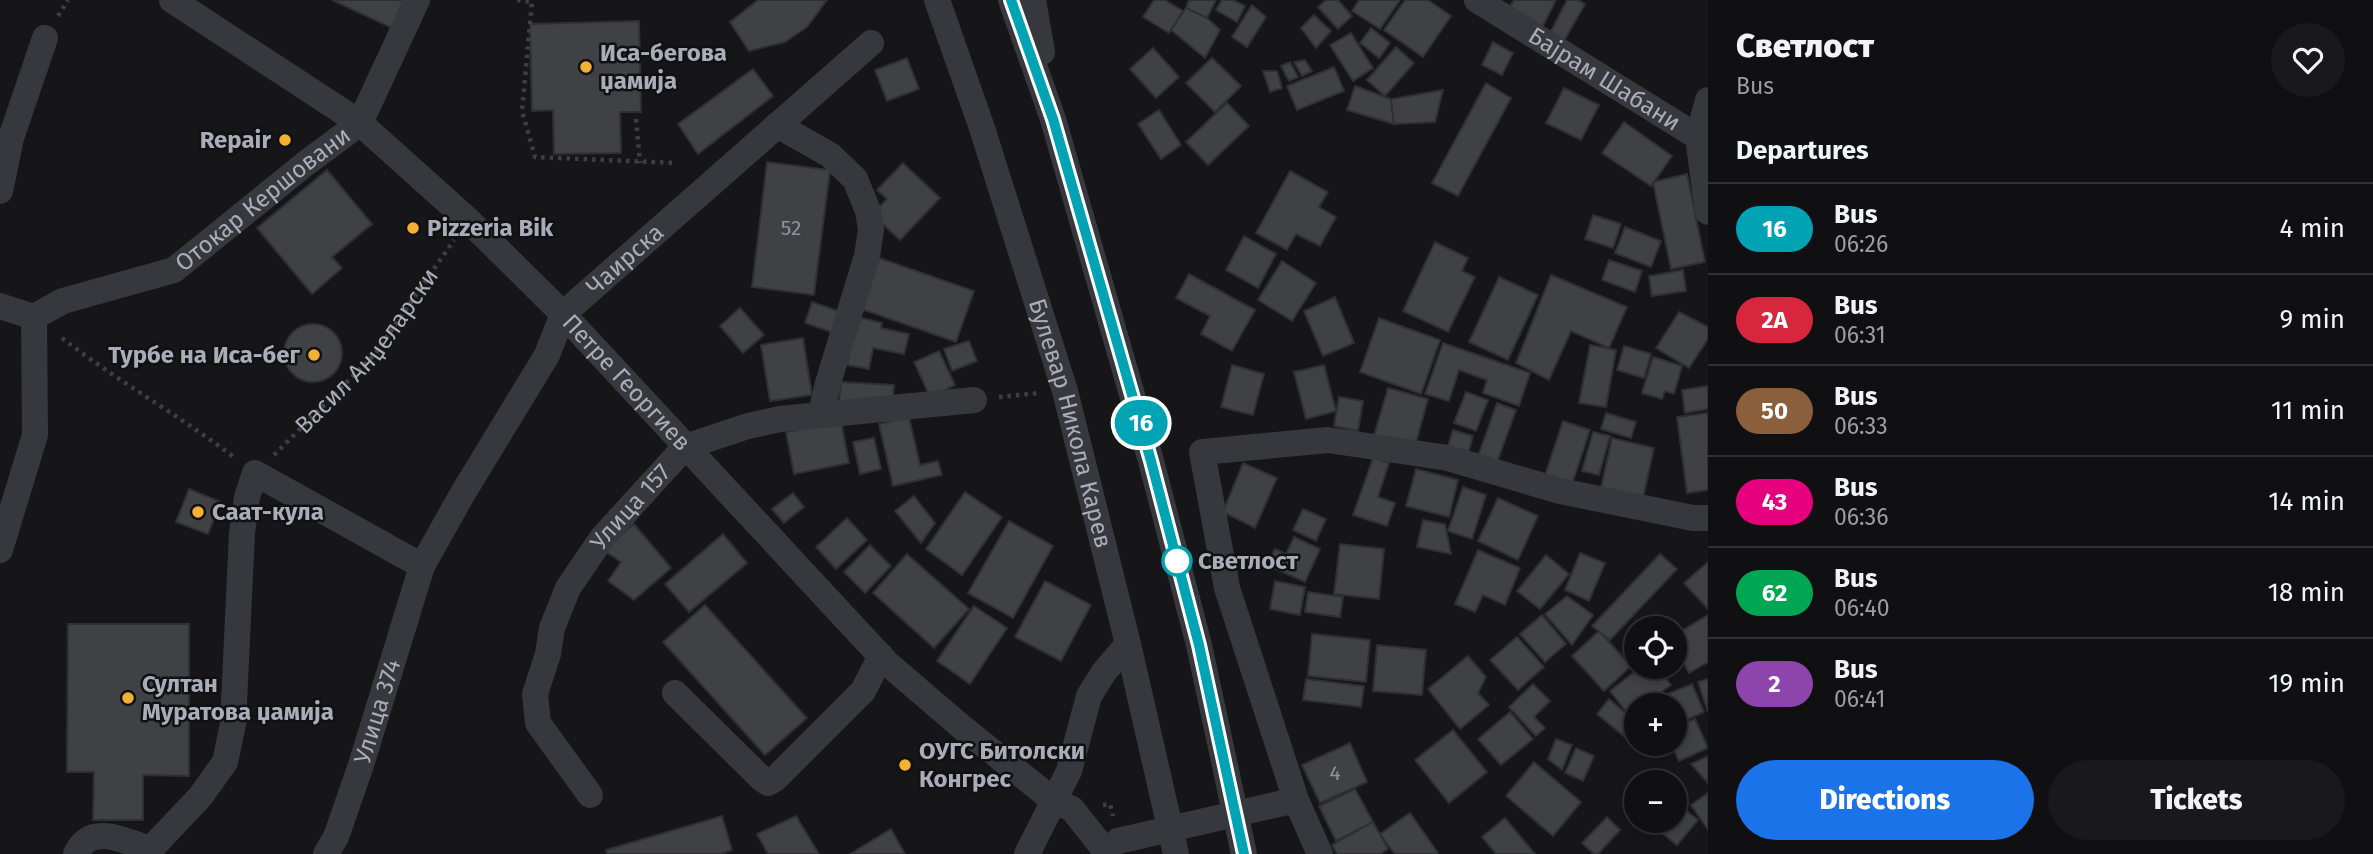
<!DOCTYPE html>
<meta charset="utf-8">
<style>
:root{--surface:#101012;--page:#19191b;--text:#f1f3f6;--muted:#9c9d9f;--line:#303032;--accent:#1a73e8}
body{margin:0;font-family:"Fira Sans",sans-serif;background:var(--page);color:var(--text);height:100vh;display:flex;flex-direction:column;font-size:26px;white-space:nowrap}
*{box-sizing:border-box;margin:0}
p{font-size:23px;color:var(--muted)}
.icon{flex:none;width:38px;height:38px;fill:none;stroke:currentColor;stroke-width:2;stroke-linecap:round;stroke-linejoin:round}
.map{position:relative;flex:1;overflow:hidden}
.side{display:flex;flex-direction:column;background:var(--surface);width:665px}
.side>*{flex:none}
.badge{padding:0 14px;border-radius:23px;font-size:24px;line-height:46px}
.tools{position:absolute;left:1624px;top:616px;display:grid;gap:14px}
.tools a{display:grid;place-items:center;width:63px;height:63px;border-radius:50%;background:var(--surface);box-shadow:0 4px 10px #0003,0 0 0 2px var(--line);font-size:35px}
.map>.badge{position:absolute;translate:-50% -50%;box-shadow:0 0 0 4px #fff}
h2{padding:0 28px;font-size:26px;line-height:63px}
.round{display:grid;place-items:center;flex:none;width:74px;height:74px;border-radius:37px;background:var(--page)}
.summary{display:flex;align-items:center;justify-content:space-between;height:119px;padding:0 28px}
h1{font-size:33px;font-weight:800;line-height:52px}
.action{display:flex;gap:14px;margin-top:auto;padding:14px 28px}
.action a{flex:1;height:80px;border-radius:42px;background:var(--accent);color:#fff;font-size:28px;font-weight:800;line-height:80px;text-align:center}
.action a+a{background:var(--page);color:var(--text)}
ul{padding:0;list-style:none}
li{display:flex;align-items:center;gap:21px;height:91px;padding:0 28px;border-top:2px solid var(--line)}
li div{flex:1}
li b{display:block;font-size:26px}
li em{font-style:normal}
li .badge{min-width:77px;font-weight:700;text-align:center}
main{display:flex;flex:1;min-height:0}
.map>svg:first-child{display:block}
</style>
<main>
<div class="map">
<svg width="1708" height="854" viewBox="0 0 1708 854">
<rect width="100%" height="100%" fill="#161618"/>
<!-- building -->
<g fill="#404145" stroke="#303034" stroke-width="2">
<polygon points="332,0 404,0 392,28"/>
<polygon points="758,0 827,0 807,27 785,42 749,51 730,22"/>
<polygon points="1154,0 1165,0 1183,11 1169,33 1143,17"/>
<polygon points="1189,0 1216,0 1207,18 1186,8"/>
<polygon points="1222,0 1233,0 1245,6 1237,22 1216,10"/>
<polygon points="1326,0 1338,0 1352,16 1338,29 1318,7"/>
<polygon points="1359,0 1400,0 1380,29 1352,11"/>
<polygon points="1405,0 1428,0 1451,16 1423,57 1384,30"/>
<polygon points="1514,0 1556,0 1541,30 1508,10"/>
<polygon points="1567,0 1578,0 1585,4 1564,41 1550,33"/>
<polygon points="1252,5 1266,17 1247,47 1232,37"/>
<polygon points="1186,8 1207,18 1220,30 1205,58 1171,30"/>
<polygon points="1314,15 1331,31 1316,48 1301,28"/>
<polygon points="639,21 641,112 620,112 621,153 554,154 553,110 532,111 530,24"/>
<polygon points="1371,28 1390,43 1379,58 1360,43"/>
<polygon points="1351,33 1373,68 1353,81 1330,45"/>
<polygon points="1493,42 1513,53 1502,75 1482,65"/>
<polygon points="1396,47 1414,63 1385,96 1367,80"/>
<polygon points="1153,48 1179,77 1156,98 1130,69"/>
<polygon points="907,58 919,89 887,101 875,70"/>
<polygon points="1212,58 1241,86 1215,112 1186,83"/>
<polygon points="1305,60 1312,71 1302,76 1294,62"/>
<polygon points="1290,62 1298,77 1289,81 1281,66"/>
<polygon points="1334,67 1344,91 1297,110 1287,86"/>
<polygon points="753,69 773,96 698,154 678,124"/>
<polygon points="1263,71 1277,71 1282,88 1270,92"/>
<polygon points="1486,83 1511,98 1458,196 1432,183"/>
<polygon points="1355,86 1391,99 1394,124 1347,110"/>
<polygon points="1564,88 1599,105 1581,140 1546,123"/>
<polygon points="1443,90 1435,122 1394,124 1391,99"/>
<polygon points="1227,103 1249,126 1208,165 1186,142"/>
<polygon points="1159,110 1181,145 1161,159 1138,124"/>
<polygon points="1624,122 1672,156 1651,186 1602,153"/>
<polygon points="767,162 830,170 814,295 752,287"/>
<polygon points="903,163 940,198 900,240 872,214 887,199 877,190"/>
<polygon points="327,170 372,224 332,257 342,268 312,294 257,228"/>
<polygon points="1290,171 1328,192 1319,207 1336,217 1320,246 1296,234 1287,250 1256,233"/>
<polygon points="1687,174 1705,262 1671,269 1653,182"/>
<polygon points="1593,215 1621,224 1613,248 1585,239"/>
<polygon points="1625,227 1661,241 1651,267 1615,253"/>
<polygon points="1244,236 1276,254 1258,288 1226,270"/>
<polygon points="1435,242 1468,258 1462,271 1475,277 1448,332 1403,311"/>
<polygon points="879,258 974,291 956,342 861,309"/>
<polygon points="1609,260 1642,271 1635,292 1602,280"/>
<polygon points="1282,261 1316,283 1292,321 1258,300"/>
<polygon points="1683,270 1686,291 1652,296 1649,276"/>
<polygon points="1189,274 1255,310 1232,351 1201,334 1210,316 1176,298"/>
<polygon points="1551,275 1627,307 1609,348 1571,331 1549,380 1516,363"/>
<polygon points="1499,277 1538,295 1508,360 1469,342"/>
<polygon points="1335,297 1354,343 1323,356 1304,311"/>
<polygon points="812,302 844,313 837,334 805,323"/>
<polygon points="740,308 764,335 743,353 720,326"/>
<polygon points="1679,312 1708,327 1708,339 1689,368 1656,348"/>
<polygon points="857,317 882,323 881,328 909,334 904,354 873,348 869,369 847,365"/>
<polygon points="1379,318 1440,340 1421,394 1360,372"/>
<circle cx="313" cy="353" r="29"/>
<polygon points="803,338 812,395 770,401 761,345"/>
<polygon points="969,341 977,361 952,371 944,349"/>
<polygon points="1443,343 1530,373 1519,406 1483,393 1487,380 1459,370 1449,401 1425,394"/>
<polygon points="1590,345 1616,350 1606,407 1579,403"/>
<polygon points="1624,346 1651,354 1644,378 1617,370"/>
<polygon points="939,351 955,385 930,397 914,362"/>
<polygon points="1653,357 1682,366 1674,394 1665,391 1662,399 1642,393"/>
<polygon points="1232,365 1264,374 1253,415 1221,407"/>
<polygon points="1324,365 1336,411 1306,419 1294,372"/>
<polygon points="841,382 894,385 892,404 839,401"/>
<polygon points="1708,386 1708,409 1685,413 1682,390"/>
<polygon points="1388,388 1428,399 1414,450 1373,439"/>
<polygon points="1466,392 1488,400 1476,431 1454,423"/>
<polygon points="1339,397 1363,401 1358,431 1334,426"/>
<polygon points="1497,403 1516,410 1496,465 1477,459"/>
<polygon points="1606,413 1636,422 1631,438 1601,429"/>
<polygon points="1708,413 1708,490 1687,493 1677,417"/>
<polygon points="909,417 920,465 938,461 942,475 893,486 879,424"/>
<polygon points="841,421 849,463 794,474 786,432"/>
<polygon points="1563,421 1590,430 1570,490 1543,481"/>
<polygon points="1453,430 1473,436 1467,458 1446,452"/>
<polygon points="1593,432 1610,436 1599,475 1582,471"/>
<polygon points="874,438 881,469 860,474 853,442"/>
<polygon points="1612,438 1654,448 1643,498 1601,488"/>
<polygon points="1373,458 1389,463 1378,497 1395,503 1387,526 1353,515"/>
<polygon points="1243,463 1277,478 1255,528 1223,512"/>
<polygon points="1416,469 1458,480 1449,517 1406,506"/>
<polygon points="1463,487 1486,495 1472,539 1448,531"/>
<polygon points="189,489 221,502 208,534 176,522"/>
<polygon points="965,492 1002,517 962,575 926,549"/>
<polygon points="793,493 804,507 784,523 772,509"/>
<polygon points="914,496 935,523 921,543 895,511"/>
<polygon points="1498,498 1538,516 1518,560 1478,541"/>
<polygon points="1303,509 1326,519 1316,541 1293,530"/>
<polygon points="847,518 867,540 836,569 816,547"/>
<polygon points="1423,520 1445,524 1451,554 1417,547"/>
<polygon points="1009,521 1053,546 1013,618 968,593"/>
<polygon points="634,524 671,568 634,600 608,581 621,562 603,550"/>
<polygon points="723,534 747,563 689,612 665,584"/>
<polygon points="1294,537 1320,549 1305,582 1267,565 1275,549 1286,554"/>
<polygon points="1340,544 1384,549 1379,599 1334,594"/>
<polygon points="870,545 891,566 865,593 844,572"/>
<polygon points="1478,550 1520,568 1505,605 1483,595 1475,612 1455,604"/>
<polygon points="1580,553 1605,563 1589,601 1565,590"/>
<polygon points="907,554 969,609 934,648 873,593"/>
<polygon points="1660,554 1677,569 1610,640 1592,626"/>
<polygon points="1546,555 1569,574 1540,609 1517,591"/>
<polygon points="1708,562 1708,609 1684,583"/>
<polygon points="1045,581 1091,605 1061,661 1015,637"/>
<polygon points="1275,581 1305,587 1300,615 1270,609"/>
<polygon points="1308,592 1343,597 1340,617 1305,612"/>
<polygon points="1567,596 1593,615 1572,645 1545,614"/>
<polygon points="705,605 807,718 765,755 663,642"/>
<polygon points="974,606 1007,628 970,684 937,661"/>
<polygon points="1542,615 1566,644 1545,662 1520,634"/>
<polygon points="1708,615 1708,662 1689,673 1675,648 1675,635"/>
<polygon points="68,624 189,624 189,776 143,775 143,820 93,820 94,772 67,772"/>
<polygon points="1599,631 1631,666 1604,691 1572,656"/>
<polygon points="1312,634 1370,640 1366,682 1308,676"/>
<polygon points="1517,637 1544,667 1518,690 1490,660"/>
<polygon points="1636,640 1636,665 1635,666 1624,648"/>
<polygon points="1377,645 1426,650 1422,695 1373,691"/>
<polygon points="1468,656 1486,677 1478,693 1489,705 1460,729 1428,689"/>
<polygon points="1641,667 1657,667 1671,685 1643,705 1636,705 1636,710 1629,715 1610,691"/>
<polygon points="1306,679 1364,686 1361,707 1303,700"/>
<polygon points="1708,679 1708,712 1698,682"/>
<polygon points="1533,684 1550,701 1534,717 1545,728 1536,736 1509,707"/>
<polygon points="1692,684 1704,712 1675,725 1675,705 1655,705 1653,700"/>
<polygon points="1609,699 1636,722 1636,744 1648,744 1642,751 1597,714"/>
<polygon points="1510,712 1533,739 1501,765 1478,739"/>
<polygon points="1695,719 1708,748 1679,761 1671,744 1675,744 1675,728"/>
<polygon points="1453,730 1487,772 1449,803 1415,760"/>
<polygon points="1556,739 1572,745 1562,770 1548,759"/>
<polygon points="1350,743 1367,782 1320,803 1302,765"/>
<polygon points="1576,748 1594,756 1583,781 1565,773"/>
<polygon points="1708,756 1708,783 1691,764"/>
<polygon points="1534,762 1581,802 1553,836 1506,796"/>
<polygon points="1355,789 1373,822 1336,841 1319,806"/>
<polygon points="1636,791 1636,812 1626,804"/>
<polygon points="1708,793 1708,830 1691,805"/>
<polygon points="1675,802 1698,820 1677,845 1647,821 1675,821"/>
<polygon points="1410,813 1438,853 1437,854 1395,854 1380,834"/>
<polygon points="722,816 732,850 720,854 607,854 606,850"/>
<polygon points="796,816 819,854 768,854 757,834"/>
<polygon points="1607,817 1620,830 1598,854 1594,854 1582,843"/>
<polygon points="1505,818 1535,854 1496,854 1482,837"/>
<polygon points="1373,822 1388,849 1380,854 1337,854 1332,845"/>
<polygon points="891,829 905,854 850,854"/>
</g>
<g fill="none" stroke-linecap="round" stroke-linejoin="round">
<!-- path -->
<g stroke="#3d3f44" stroke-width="4.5" stroke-dasharray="3.5 5" stroke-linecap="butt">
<polyline points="517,0 532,2 522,111 535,157 675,163"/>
<polyline points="58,16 68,0"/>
<polyline points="636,119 640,163"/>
<path d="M62 338C117 381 179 415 235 458"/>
<polyline points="999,397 1039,393"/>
<path id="s1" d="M274 455 375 354 454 240"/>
<polyline points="1103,805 1110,804 1113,816"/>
</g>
<!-- minor -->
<g stroke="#37383d" stroke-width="26">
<path id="s2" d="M172 0 360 123 468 220 563 314 887 663 964 729 1053 800 1072 809 1108 854"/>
<path id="s3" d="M937 0 982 128 1065 391 1128 644 1176 854"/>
<polyline points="1011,0 1053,119 1151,461 1199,645 1244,854"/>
<polyline points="1033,0 1042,52"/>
<path id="s4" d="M1477 0 1698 137 1708 140"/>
<polyline points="1708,100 1698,137 1708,212"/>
<polyline points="777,125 830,155 855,179 868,211 871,230 867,256 828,383 821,414"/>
<polyline points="0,191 11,138 45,38"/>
<polyline points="0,306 34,317"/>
<path id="s5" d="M34 317 63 301 174 270 305 164 360 123 417 0"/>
<polyline points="0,550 35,435 34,317"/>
<polyline points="675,693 762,779 768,783 775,779 863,691 881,656"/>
<path id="s6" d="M590 795 538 723 535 694 548 654 552 628 568 588 602 538 685 447 748 426 780 419 974 400"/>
<path d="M76 854C91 822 124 841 150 849"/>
<polyline points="146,854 200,797 225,762 233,724 242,533 247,497 255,473 422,566"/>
<path id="s7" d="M326 854 336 837 361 765 422 566 463 493 547 355 563 314 871 43"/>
<polyline points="1027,854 1069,771 1089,696 1104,672 1128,644"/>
<polyline points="1320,854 1296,800 1227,588 1202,452 1328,440 1448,458 1560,491 1693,518 1708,518"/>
</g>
<!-- minor-bridge -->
<polyline stroke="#37383d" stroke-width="26" points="1118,841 1296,800"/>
</g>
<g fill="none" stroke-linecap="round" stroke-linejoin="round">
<defs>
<polyline id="line" points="1011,0 1053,119 1151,461 1199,645 1244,854"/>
</defs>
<!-- line casing -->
<use href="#line" stroke="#fff" stroke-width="16"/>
<!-- line -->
<use href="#line" stroke="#00a3b4" stroke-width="10"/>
</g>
<!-- markers -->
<g fill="#f2b134" stroke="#111113" stroke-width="2.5">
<circle cx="586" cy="67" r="7"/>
<circle cx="285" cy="140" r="7"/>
<circle cx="413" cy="228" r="7"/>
<circle cx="314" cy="355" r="7"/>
<circle cx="198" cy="512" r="7"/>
<circle cx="128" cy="698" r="7"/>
<circle cx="905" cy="765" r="7"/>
</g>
<circle fill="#fff" stroke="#00a3b4" stroke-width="3.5" cx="1177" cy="561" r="14"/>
<g text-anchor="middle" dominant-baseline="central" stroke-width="5" stroke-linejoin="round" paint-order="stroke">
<!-- number labels -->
<g font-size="21" fill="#8e929b">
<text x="791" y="228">52</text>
<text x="1335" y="773">4</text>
</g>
<!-- poi labels -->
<g font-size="24" font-weight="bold" fill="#a8adb8" stroke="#111113" text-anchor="start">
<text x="600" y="53">Иса-бегова<tspan x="600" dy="28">џамија</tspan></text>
<text x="271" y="140" text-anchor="end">Repair</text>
<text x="427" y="228">Pizzeria Bik</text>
<text x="300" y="355" text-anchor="end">Турбе на Иса-бег</text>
<text x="212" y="512">Саат-кула</text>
<text x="142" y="684">Султан<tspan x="142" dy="28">Муратова џамија</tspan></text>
<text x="919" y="751">ОУГС Битолски<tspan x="919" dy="28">Конгрес</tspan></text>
</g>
<!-- street labels -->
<g font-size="24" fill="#a8adb8" stroke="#111113">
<text stroke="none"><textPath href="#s4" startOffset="150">Бајрам Шабани</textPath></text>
<text stroke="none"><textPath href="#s5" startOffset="262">Отокар Кершовани</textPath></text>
<text stroke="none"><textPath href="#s7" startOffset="676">Чаирска</textPath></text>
<text stroke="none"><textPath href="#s1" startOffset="140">Васил Анџеларски</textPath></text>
<text stroke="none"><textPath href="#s2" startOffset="597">Петре Георгиев</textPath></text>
<text stroke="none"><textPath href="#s3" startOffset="444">Булевар Никола Карев</textPath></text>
<text stroke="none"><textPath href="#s6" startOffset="332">Улица 157</textPath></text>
<text stroke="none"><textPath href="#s7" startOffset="152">Улица 374</textPath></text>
</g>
<!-- stop labels -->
<g font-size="24" font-weight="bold" fill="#a8adb8" stroke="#111113" text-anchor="start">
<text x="1198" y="561">Светлост</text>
</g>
</g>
</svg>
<div class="tools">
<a><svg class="icon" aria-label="locate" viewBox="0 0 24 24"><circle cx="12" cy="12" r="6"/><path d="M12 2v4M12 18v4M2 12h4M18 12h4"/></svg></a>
<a>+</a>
<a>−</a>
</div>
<b class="badge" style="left:1141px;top:423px;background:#00a3b4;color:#fff">16</b>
</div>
<section class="side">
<div class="summary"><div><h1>Светлост</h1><p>Bus</p></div><a class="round"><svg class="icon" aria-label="heart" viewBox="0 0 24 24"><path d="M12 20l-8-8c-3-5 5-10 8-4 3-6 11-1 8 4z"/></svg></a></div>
<h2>Departures</h2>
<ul>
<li><span class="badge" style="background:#00a3b4;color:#fff">16</span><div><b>Bus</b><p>06:26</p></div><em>4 min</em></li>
<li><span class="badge" style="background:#d7263d;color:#fff">2A</span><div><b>Bus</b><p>06:31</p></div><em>9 min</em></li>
<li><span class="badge" style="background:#8b5e3c;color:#fff">50</span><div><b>Bus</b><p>06:33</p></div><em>11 min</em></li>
<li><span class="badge" style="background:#e6007e;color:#fff">43</span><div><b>Bus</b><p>06:36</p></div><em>14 min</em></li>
<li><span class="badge" style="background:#00a651;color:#fff">62</span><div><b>Bus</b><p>06:40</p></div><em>18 min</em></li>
<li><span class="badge" style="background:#8e44ad;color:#fff">2</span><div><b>Bus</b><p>06:41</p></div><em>19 min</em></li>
</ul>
<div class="action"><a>Directions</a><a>Tickets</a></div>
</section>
</main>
